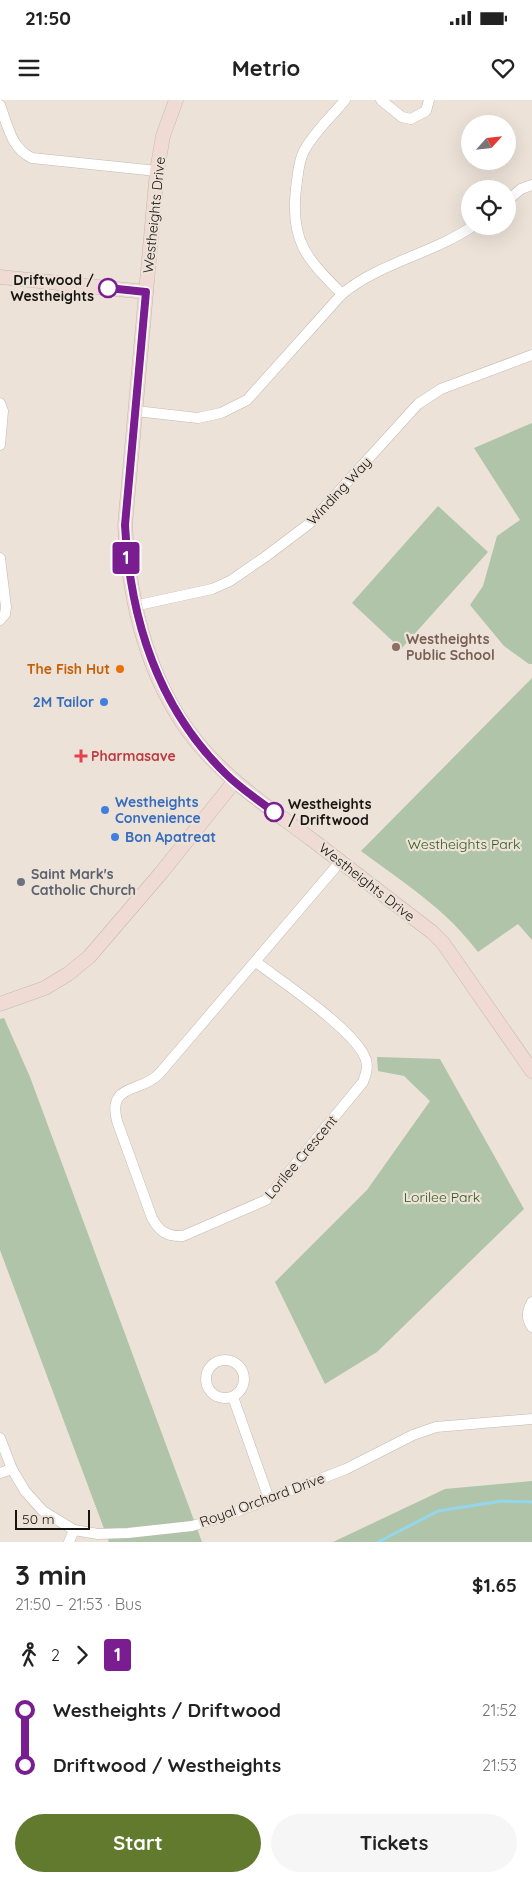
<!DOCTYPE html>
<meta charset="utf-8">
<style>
:root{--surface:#fff;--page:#f6f6f6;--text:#222;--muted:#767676;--accent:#617a2d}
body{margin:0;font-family:Quicksand,sans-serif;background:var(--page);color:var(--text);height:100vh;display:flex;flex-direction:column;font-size:19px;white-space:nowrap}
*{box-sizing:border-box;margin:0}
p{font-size:16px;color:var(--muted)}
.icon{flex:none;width:28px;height:28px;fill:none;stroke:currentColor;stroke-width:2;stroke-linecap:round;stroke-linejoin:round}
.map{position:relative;height:1442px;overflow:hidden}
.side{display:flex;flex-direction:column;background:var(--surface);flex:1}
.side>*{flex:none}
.badge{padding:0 10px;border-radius:4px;font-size:18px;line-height:32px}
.needle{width:32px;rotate:63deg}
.controls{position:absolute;left:461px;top:15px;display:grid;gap:10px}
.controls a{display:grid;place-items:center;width:55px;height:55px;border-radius:50%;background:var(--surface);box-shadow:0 5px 20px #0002;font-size:25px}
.scale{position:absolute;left:15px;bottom:12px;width:75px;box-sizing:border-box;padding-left:5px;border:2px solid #181411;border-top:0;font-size:14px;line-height:18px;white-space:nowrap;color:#181411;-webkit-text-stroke:4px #ece2d8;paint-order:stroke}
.map>.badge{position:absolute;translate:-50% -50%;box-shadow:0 0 0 2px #fff}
.legs{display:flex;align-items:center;gap:8px;height:55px;padding:0 15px;font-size:16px}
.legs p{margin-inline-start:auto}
.overview{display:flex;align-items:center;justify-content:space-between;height:85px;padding:0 15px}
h1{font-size:28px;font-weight:800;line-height:38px}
.button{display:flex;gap:10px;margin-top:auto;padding:10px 15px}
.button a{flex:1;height:58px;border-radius:30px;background:var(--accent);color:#fff;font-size:20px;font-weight:800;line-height:58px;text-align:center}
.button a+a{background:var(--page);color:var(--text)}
ul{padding:0 15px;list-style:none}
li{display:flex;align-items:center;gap:18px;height:55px;font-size:19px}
li i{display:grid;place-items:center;width:8px;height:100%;margin:0 6px;background:currentColor}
li i::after{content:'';width:12px;height:12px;margin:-6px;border:4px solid;border-radius:50%;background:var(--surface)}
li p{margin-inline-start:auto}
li:first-child i{background:linear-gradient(#0000 50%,currentColor 0)}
li:last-child i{background:linear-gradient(currentColor 50%,#0000 0)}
.status{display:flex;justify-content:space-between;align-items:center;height:35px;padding:0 25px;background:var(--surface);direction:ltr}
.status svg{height:14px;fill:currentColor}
header{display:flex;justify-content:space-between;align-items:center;height:65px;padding:0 15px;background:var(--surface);font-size:22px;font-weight:800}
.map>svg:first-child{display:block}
</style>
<div class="status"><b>21:50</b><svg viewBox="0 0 49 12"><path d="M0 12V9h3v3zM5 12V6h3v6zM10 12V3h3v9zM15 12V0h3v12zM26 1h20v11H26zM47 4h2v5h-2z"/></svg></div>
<header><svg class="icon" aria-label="menu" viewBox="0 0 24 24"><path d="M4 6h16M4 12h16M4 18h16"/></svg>Metrio<svg class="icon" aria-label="heart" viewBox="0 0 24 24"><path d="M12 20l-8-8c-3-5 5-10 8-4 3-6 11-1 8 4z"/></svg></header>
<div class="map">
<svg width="532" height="1442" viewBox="0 0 532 1442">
<rect width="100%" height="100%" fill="#ece2d8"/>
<!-- green -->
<g fill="#b0c4a9">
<polygon points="532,323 532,564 529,564 504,546 470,505 483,486 497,436 520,420 474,348"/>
<polygon points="438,406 488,452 401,549 352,503"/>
<path d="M532 578V840L518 824 478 852C446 809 404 783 361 751Z"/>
<polygon points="4,918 30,977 202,1442 109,1442 0,1150 0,919"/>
<polygon points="377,957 440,959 524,1109 377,1252 325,1284 275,1182 367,1090 430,1001 404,976 378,971"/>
<polygon points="532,1381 532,1442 333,1442 445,1389"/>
</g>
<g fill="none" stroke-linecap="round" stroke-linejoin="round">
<!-- stream -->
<polyline stroke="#94d7ea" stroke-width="3" points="378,1442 438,1411 502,1401 532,1402"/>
<defs>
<g id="street">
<polyline points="381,0 402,17 411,19 426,11 429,0"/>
<path d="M0 5C8 26 11 48 32 58L157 71"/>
<polyline points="508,100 521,89 532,85"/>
<path d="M342 194C306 158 290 141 296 88 298 76 298 62 304 51 314 32 332 16 345 0"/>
<polyline points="0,303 3,311 0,345"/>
<path d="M136 311 198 318 221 313 247 300 342 194C381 162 432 154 473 126"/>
<polyline points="0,458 6,507 5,514 0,520"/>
<polyline points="134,506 212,489 230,481 265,457 310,423 418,304 441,289 532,255"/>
<path d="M256 862C282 882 357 931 366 960 368 968 366 974 363 982L266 1100 183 1136C167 1137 159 1131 152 1118L117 1021C107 983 141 993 159 974L340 762"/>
<path d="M532 1202C527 1211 526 1218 532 1227"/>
<circle cx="225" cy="1279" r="19"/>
<polyline points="233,1297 269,1399"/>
<polyline points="0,1338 12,1369 25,1391 43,1411 74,1430 98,1434 128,1433 192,1426 223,1417 346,1369 413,1335 436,1327 532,1319"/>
<polyline points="0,1373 12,1369"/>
<polyline points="69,1442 74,1430"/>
</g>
<g id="secondary">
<path d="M176 0 163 36 157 71 125 425C129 498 145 572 189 632 222 677 268 707 311 739 352 770 391 801 432 832L443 843 532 971"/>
<polyline points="0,177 146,192"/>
<polyline points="0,904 45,888 68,874 89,857 161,773 234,682"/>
</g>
</defs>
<!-- street casing -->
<use href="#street" stroke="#c2b9af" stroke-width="11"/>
<!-- secondary casing -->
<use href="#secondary" stroke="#c2b9af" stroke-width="15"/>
<!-- street -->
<use href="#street" stroke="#fff" stroke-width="10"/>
<!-- secondary -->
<use href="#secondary" stroke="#f0dbd4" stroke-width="14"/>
</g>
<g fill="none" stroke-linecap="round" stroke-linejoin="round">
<defs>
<path id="line-1" d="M108 188 146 192 125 425C130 519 157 607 226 674 240 688 258 700 274 712"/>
</defs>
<!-- line-1 casing -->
<use href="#line-1" stroke="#fff" stroke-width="11"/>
<!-- line-1 -->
<use href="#line-1" stroke="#7a1d90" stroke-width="8"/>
</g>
<!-- markers -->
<g fill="#fff" stroke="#7a1d90" stroke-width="2.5">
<circle cx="108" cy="188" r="9"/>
<circle cx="274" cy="712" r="9"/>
</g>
<circle fill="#8d6e63" stroke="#ece2d8" stroke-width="2" cx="396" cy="547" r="5"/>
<circle fill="#e8710a" stroke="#ece2d8" stroke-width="2" cx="120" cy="569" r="5"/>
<g fill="#3f7fe0" stroke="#ece2d8" stroke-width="2">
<circle cx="104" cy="602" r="5"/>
<circle cx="105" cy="710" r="5"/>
<circle cx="115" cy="737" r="5"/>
</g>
<path fill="#e0444e" stroke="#ece2d8" stroke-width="2" d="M78.5 648.5h5v5h5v5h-5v5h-5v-5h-5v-5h5z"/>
<circle fill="#6b7280" stroke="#ece2d8" stroke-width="2" cx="21" cy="782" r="5"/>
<g text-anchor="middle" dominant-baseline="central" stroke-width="4.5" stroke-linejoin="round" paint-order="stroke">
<!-- street labels -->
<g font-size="14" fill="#181411" stroke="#ece2d8">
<text transform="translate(154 115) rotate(-84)">Westheights Drive</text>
<text transform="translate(339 391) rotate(-47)">Winding Way</text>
<text transform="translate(367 782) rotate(38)">Westheights Drive</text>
<text transform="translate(301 1057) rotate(-50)">Lorilee Crescent</text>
<text transform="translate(262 1400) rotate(-20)">Royal Orchard Drive</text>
</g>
<!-- stop labels -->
<g font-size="14" font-weight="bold" fill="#181411" stroke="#ece2d8" text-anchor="end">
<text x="94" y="180">Driftwood /<tspan x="94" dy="16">Westheights</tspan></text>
<text x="288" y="704" text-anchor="start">Westheights<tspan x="288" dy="16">/ Driftwood</tspan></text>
</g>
<!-- education labels -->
<g font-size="14" font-weight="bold" fill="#785e54" stroke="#ece2d8" text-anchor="start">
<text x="406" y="539">Westheights<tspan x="406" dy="16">Public School</tspan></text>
</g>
<!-- food labels -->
<g font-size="14" font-weight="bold" fill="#c56008" stroke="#ece2d8" text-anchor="end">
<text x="110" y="569">The Fish Hut</text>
</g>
<!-- shop labels -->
<g font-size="14" font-weight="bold" fill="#366cbe" stroke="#ece2d8" text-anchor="start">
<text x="94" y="602" text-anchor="end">2M Tailor</text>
<text x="115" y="702">Westheights<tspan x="115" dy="16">Convenience</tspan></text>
<text x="125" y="737">Bon Apatreat</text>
</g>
<!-- health labels -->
<g font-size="14" font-weight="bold" fill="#be3a42" stroke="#ece2d8" text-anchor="start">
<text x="91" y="656">Pharmasave</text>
</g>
<!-- park labels -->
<g font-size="14" fill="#2f581a" stroke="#ece2d8">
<text x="464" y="744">Westheights Park</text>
<text x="442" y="1097">Lorilee Park</text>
</g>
<!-- worship labels -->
<g font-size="14" font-weight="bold" fill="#5b616d" stroke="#ece2d8" text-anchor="start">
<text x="31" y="774">Saint Mark's<tspan x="31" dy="16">Catholic Church</tspan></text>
</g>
</g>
</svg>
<div class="controls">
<a><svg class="needle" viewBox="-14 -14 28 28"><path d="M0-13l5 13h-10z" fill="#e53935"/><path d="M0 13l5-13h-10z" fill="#767676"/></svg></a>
<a><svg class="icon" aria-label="locate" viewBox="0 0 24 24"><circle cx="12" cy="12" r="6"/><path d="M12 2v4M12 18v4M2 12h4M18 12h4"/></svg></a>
</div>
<div class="scale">50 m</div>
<b class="badge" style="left:126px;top:458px;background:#7a1d90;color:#fff">1</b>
</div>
<section class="side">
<div class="overview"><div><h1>3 min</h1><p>21:50 – 21:53 · Bus</p></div><b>$1.65</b></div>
<div class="legs"><svg class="icon" aria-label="walk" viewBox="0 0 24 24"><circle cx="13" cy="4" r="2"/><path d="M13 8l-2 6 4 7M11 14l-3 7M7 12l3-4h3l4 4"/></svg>2<svg class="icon" aria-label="forward" viewBox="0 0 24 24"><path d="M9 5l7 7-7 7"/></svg><b class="badge" style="background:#7a1d90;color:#fff">1</b></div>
<ul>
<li><i style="color:#7a1d90"></i><b>Westheights / Driftwood</b><p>21:52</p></li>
<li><i style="color:#7a1d90"></i><b>Driftwood / Westheights</b><p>21:53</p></li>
</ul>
<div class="button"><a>Start</a><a>Tickets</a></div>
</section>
